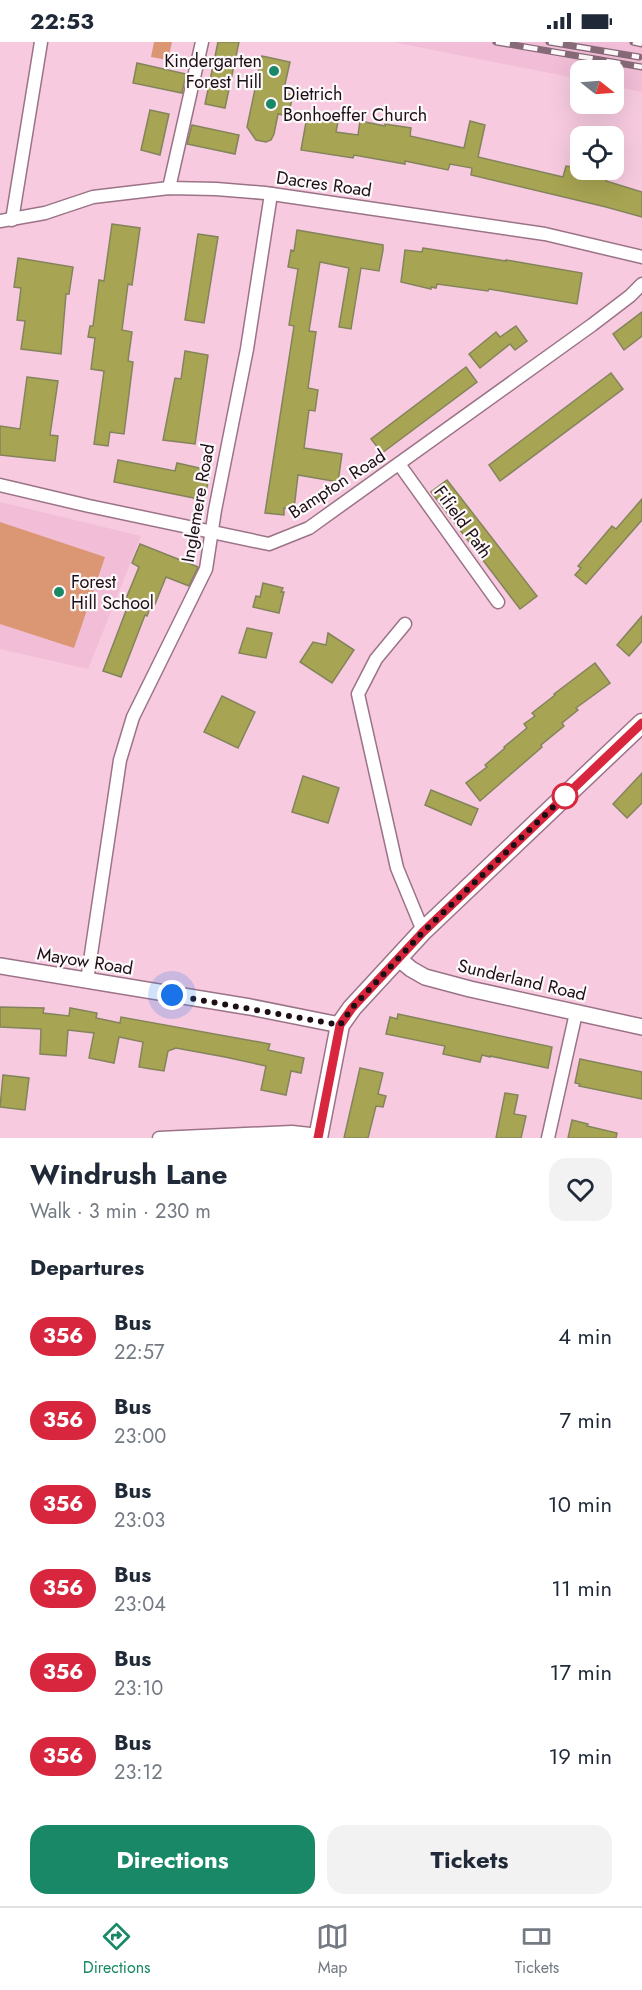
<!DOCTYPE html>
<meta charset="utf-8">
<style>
:root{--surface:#fff;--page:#f2f2f3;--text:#1f2937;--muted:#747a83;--line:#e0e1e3;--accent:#188866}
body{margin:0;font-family:Jost,sans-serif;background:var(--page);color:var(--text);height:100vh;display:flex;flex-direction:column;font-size:22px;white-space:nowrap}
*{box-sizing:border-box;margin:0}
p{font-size:20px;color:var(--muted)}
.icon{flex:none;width:33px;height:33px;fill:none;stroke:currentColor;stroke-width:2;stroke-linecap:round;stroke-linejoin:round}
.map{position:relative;height:1096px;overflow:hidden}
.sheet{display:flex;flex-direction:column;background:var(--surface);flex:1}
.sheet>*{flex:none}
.badge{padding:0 12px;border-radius:20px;font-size:21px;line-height:39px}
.needle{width:39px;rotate:107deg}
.tools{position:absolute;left:570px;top:18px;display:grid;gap:12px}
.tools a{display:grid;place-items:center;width:54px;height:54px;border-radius:12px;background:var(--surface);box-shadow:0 6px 24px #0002;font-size:30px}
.you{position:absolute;width:30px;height:30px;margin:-15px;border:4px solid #fff;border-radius:50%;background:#1a73e8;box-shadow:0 0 0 9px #1a73e833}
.map>.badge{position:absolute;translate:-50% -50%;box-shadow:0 0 0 3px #fff}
h2{padding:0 30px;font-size:22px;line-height:54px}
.round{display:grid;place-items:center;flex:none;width:63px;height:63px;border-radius:18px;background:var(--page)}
.headline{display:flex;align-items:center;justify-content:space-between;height:102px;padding:0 30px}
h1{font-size:28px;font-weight:700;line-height:45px}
.action{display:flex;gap:12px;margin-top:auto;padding:12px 30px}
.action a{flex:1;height:69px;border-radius:18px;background:var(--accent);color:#fff;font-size:24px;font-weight:700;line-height:69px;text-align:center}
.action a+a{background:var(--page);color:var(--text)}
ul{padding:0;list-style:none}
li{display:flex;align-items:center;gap:18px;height:84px;padding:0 30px}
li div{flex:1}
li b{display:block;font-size:22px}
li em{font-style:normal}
li .badge{min-width:66px;font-weight:700;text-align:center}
.status{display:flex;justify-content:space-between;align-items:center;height:42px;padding:0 30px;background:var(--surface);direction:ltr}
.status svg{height:16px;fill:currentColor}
.menu{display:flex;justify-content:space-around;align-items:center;height:84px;border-top:2px solid var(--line);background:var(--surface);font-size:16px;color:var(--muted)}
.menu a{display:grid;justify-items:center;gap:3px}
.menu .current{color:var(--accent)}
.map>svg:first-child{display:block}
</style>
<div class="status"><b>22:53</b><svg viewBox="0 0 49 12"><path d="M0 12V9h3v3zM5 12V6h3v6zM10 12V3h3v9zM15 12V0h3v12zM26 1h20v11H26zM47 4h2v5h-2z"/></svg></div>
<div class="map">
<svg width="642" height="1096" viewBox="0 0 642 1096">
<rect width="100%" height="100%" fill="#f7cae0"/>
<!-- built -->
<g fill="#f1bdd7">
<polygon points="393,0 642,0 642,50 614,44 614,28 580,28 580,37"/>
<polygon points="0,460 141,494 88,627 0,607"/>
</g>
<!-- green -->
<g fill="#db9673">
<polygon points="154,0 172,0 168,18 151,15"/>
<polygon points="0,480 105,515 74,606 0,582"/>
</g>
<!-- building -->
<g fill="#a7a453" stroke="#84845b" stroke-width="1.5">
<polygon points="218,0 239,0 225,66 205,62"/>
<polygon points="262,14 290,20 283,51 293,53 288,74 278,72 274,92 271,98 266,100 256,98 247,85"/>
<polygon points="137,21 186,32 182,51 133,41"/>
<polygon points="150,68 169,72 160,113 141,108"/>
<polygon points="308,69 339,74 336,90 358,93 360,79 385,84 385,82 411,86 410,94 464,106 470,79 485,83 478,115 563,135 566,124 608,130 606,139 642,150 642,175 606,165 471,133 472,126 450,122 448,128 405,119 405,122 354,113 353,116 301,108"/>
<polygon points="192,83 239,93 235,112 187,102"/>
<polygon points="112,182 140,186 132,243 128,242 122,288 132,290 128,319 133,320 124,392 110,390 108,404 94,402 104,329 91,327 95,296 88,295 90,284 93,284 99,238 104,239"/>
<polygon points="297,188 383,203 383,208 379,229 361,226 351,287 339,285 349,226 320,220 309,289 316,290 308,346 318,348 315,369 309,368 304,406 342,412 338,440 298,433 294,467 284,466 284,473 265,471 294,284 289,283 298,227 288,225 291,208 294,209"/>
<polygon points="198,192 218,195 204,281 185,278"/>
<polygon points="423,206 506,219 506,218 582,231 577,262 489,247 488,249 437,242 436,246 431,245 431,247 401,240 405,208 422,210"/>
<polygon points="18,216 73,225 69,252 66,252 61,312 21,307 25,279 17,278 21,246 14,245"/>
<polygon points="642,270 642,294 624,308 613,292"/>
<polygon points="516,284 527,299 515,308 510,302 480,326 469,312 496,290 500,295"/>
<polygon points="185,309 208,313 195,402 163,398 175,336 181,337"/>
<polygon points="466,325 477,340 382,411 371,397"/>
<polygon points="611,331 623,347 500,439 489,423"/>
<polygon points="27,335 58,339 50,393 58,394 55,419 0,413 0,384 20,387"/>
<polygon points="118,418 175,429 177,421 204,427 202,435 209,436 204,458 114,440"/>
<polygon points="447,438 537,554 520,567 431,450"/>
<polygon points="642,457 642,478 586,542 575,533 581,526 578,524 612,484 616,487"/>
<polygon points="140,502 198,525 189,544 166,535 155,562 152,561 147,574 145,573 121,635 103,629 127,566 123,564 139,525 132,521"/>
<polygon points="263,541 283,546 281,550 284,550 279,571 253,565 256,554 260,555"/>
<polygon points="642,574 642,599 629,614 617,603"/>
<polygon points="247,586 272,591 266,616 239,611"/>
<polygon points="328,591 354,608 332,641 300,620 313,600 326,603"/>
<polygon points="595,621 610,641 576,666 578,668 562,681 564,684 541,703 542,705 480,759 466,741 487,725 485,723 505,706 504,705 527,686 524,682 535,674 532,671 555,653 554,652"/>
<polygon points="222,654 255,670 238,706 204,690"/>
<polygon points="642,731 642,761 627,776 613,762"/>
<polygon points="303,734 339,746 328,781 292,770"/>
<polygon points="431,748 478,767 471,783 425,763"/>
<polygon points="0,965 44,966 43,971 69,974 70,966 97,971 96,976 120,981 121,975 270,1002 268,1008 304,1016 301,1031 291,1029 286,1053 261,1048 266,1024 225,1015 176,1006 168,1009 164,1029 151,1027 139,1025 143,1000 119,995 114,1021 89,1016 94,991 68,988 66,1014 40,1012 41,987 0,985"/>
<polygon points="398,972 552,1005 548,1026 490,1014 490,1015 482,1013 480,1020 443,1012 445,1004 386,992 390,975 397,977"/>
<polygon points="580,1017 642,1030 642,1057 579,1044 580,1042 575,1041"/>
<polygon points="360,1026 383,1031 378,1052 386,1054 383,1065 376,1064 368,1096 344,1096"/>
<polygon points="3,1033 29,1036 25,1068 0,1065"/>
<polygon points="505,1051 518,1053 514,1072 526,1074 521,1096 496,1096"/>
<polygon points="572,1078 588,1082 587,1084 617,1091 616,1096 568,1096"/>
</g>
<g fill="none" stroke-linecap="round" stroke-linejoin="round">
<defs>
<g id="minor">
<polyline points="169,146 202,0"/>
<polyline points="12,178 41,0"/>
<polyline points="0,179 45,171 93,155 169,146 216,147 265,151 545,192 642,215"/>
<polyline points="399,422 498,560"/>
<polyline points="0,443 89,464 269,502 309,486 592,283 630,254 642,242"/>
<polyline points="405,582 376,617 358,652 397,826 423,889"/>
<polyline points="87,939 120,718 133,675 206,527 215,468 247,307 271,152"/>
<polyline points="159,1096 292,1090 319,1093"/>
<polyline points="548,1096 576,971"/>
</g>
<g id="tertiary">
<polyline points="399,917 411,927 425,935 470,947 642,985"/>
<polyline points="0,924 250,965 340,983"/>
</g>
<polyline id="secondary" points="318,1096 340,983 352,966 423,889 642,681"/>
</defs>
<!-- minor casing -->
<use href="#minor" stroke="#9b7387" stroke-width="15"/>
<!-- tertiary casing -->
<use href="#tertiary" stroke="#9b7387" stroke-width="18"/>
<!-- secondary casing -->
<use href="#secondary" stroke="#9b7387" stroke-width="21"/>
<!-- minor -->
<use href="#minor" stroke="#fff" stroke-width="12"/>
<!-- tertiary -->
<use href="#tertiary" stroke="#fff" stroke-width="15"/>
<!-- secondary -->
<use href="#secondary" stroke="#fff" stroke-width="18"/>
<defs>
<g id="rail">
<polyline points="496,0 642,25"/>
<polyline points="549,0 639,15"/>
<polyline points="633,0 642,2"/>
</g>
</defs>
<!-- rail casing -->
<use href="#rail" stroke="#876a78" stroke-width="7"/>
<!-- rail -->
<use href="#rail" stroke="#fdf8fa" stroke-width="4.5" stroke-dasharray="14" stroke-linecap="butt"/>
</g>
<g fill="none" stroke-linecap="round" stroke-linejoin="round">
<defs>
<polyline id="line" points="318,1096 340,983 352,966 423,890 642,681"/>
</defs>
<!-- line casing -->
<use href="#line" stroke="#fff" stroke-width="14"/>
<!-- line -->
<use href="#line" stroke="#d7263d" stroke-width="9"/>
<!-- walk -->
<polyline stroke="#1d0f16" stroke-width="6" stroke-dasharray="0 10.8" points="172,953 340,983 352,966 423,890 569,750 565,754"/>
</g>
<!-- markers -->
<g fill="#188866" stroke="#fdf8fa" stroke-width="2">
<circle cx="274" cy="29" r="6"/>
<circle cx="271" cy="62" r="6"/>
<circle cx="59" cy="550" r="6"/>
</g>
<circle fill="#fff" stroke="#d7263d" stroke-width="3" cx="565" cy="754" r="12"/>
<g text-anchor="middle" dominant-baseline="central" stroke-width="4.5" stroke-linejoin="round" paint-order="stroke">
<!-- poi labels -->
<g font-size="18" fill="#1d0f16" stroke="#fdf8fa" text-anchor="start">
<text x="262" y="19" text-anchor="end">Kindergarten<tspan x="262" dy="21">Forest Hill</tspan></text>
<text x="283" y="52">Dietrich<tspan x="283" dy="21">Bonhoeffer Church</tspan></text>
<text x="71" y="540">Forest<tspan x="71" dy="21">Hill School</tspan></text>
</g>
<!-- street labels -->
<g font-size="18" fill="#1d0f16" stroke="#fdf8fa">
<text transform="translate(324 142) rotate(8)">Dacres Road</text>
<text transform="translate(337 442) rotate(-33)">Bampton Road</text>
<text transform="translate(198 461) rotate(-80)">Inglemere Road</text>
<text transform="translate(463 480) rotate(54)">Fifield Path</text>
<text transform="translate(85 919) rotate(9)">Mayow Road</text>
<text transform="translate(522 938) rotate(13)">Sunderland Road</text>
</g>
</g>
</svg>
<div class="tools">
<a><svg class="needle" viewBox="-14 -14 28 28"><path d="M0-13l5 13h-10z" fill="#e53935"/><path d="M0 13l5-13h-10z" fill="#747a83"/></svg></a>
<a><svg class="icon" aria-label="locate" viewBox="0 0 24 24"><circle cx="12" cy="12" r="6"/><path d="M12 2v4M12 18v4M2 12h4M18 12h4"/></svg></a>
</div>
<div class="you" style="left:172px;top:953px"></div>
</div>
<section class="sheet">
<div class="headline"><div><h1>Windrush Lane</h1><p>Walk · 3 min · 230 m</p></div><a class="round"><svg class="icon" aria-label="heart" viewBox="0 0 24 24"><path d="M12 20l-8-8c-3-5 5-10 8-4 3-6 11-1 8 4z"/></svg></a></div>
<h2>Departures</h2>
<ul>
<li><span class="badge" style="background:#d7263d;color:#fff">356</span><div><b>Bus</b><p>22:57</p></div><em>4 min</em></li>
<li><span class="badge" style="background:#d7263d;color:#fff">356</span><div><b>Bus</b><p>23:00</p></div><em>7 min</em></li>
<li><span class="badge" style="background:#d7263d;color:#fff">356</span><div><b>Bus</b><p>23:03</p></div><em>10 min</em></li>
<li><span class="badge" style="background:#d7263d;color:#fff">356</span><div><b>Bus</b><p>23:04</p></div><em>11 min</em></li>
<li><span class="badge" style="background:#d7263d;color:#fff">356</span><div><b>Bus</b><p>23:10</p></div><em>17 min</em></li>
<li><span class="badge" style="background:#d7263d;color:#fff">356</span><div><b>Bus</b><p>23:12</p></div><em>19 min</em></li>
</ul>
<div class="action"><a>Directions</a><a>Tickets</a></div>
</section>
<nav class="menu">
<a class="current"><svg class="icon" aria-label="directions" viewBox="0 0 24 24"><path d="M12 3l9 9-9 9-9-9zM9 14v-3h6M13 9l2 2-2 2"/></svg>Directions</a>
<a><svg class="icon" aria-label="map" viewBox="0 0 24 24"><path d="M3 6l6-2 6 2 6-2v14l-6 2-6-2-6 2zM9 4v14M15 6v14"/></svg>Map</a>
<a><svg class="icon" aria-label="tickets" viewBox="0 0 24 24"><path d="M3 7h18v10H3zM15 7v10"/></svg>Tickets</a>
</nav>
